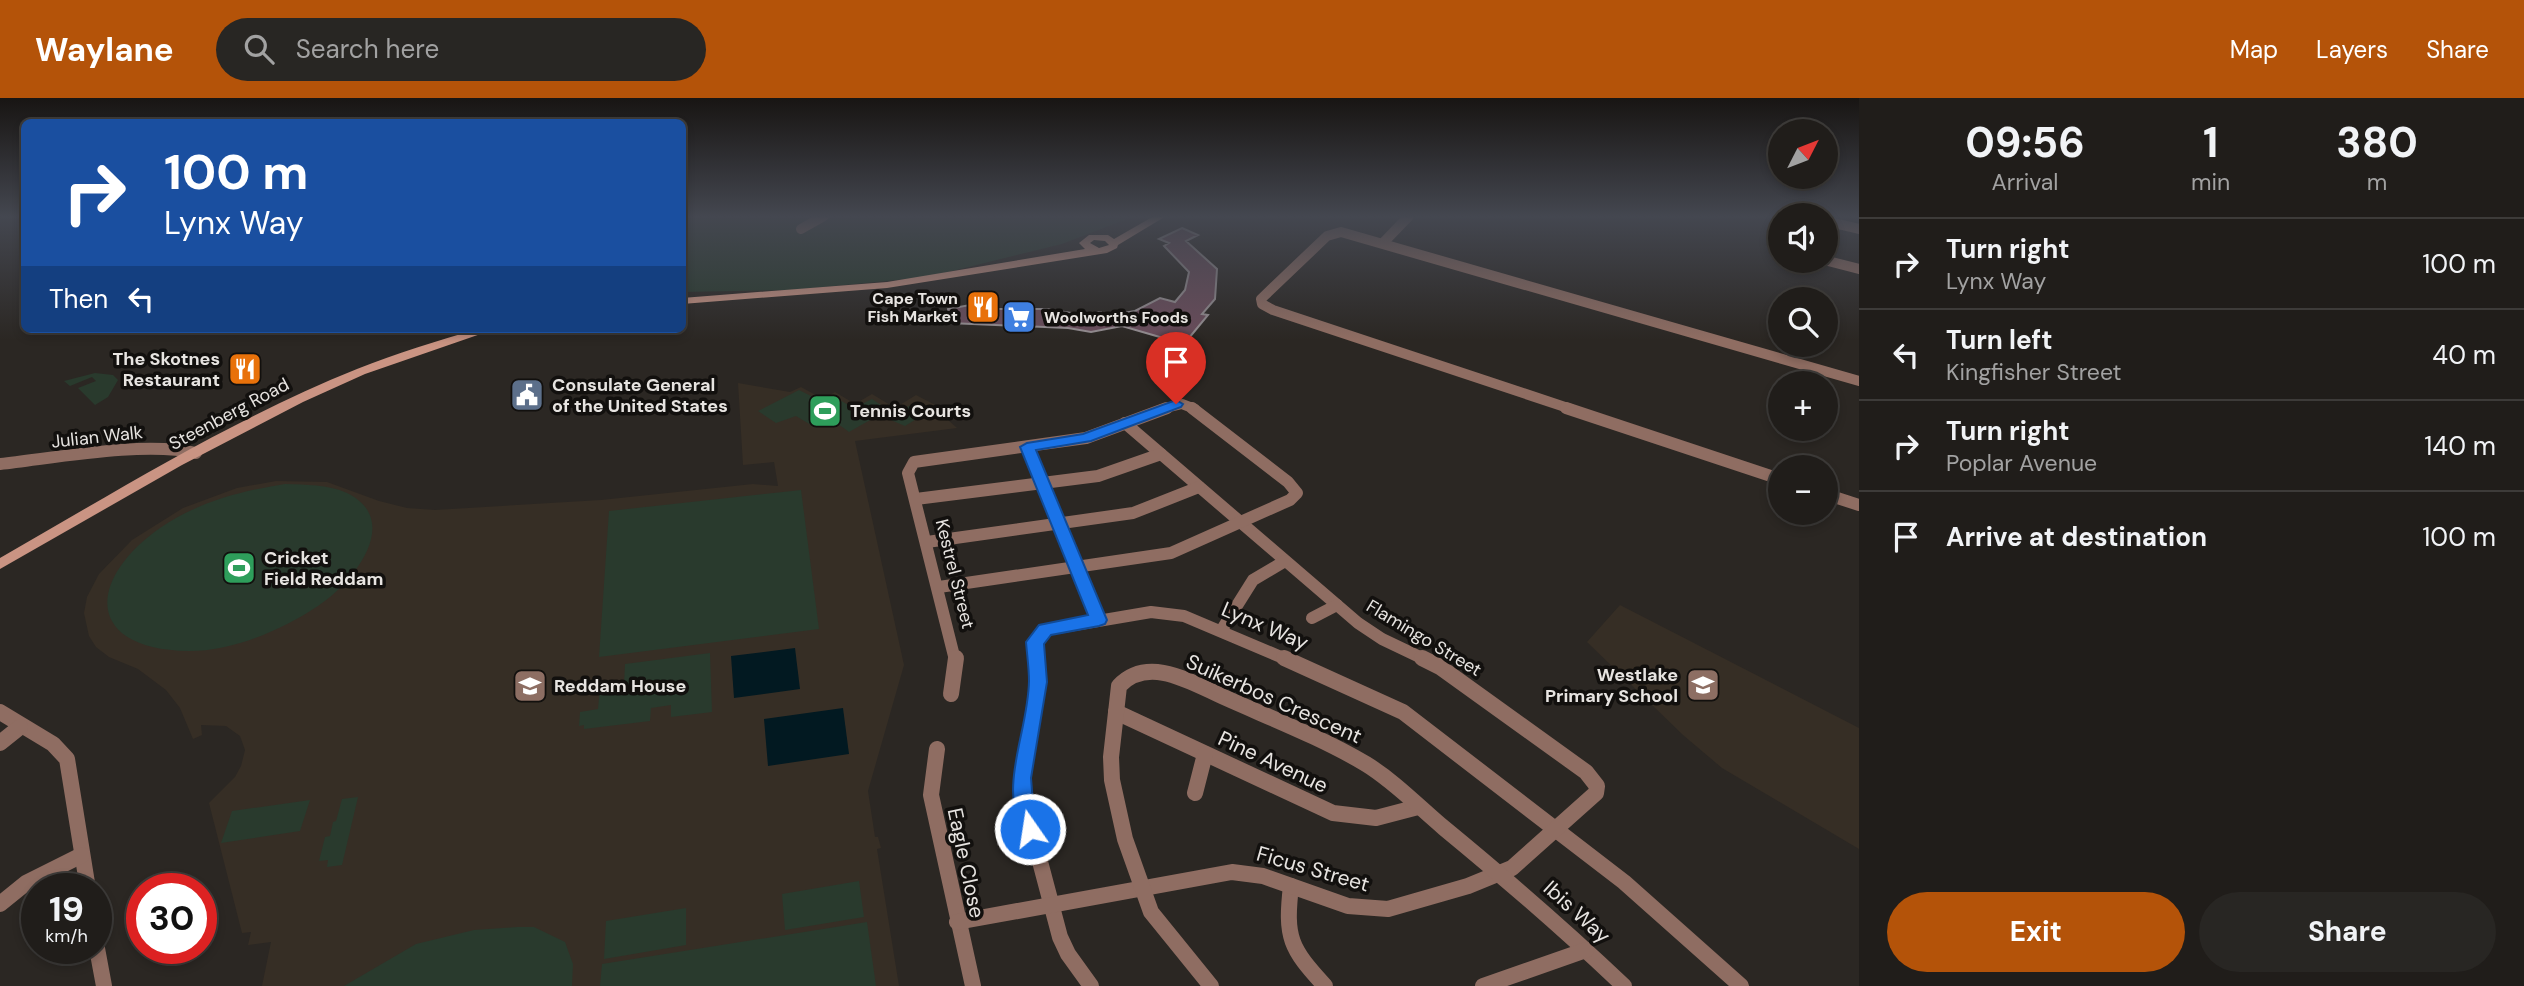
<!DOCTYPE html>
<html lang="en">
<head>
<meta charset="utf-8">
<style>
  :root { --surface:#201d1a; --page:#282623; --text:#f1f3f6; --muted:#a2a2a2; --line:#3d3b39; --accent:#b45309 }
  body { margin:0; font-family:"DM Sans",sans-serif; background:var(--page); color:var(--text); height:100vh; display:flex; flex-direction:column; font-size:26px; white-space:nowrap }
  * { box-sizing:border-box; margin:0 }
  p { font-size:23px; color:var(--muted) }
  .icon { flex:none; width:38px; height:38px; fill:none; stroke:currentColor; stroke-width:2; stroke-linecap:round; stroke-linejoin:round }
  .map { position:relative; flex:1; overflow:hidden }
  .details { display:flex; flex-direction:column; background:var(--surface); width:665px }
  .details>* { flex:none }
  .banner { position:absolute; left:21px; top:21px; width:665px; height:214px; border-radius:10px; box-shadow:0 4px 10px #0003,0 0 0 2px var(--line); background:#1a4fa0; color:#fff; overflow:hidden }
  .needle { width:46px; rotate:48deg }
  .tools { position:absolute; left:1768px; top:21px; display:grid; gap:14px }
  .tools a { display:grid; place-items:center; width:70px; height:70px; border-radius:50%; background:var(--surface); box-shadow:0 4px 10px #0003,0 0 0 2px var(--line); font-size:35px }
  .speed { position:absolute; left:21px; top:775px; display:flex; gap:14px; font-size:35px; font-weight:700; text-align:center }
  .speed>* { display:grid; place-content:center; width:91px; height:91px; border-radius:50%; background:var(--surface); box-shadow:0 4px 10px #0003,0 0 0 2px var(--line); line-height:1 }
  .speed small { font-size:18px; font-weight:400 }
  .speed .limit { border:10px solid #d22; background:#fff; color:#111 }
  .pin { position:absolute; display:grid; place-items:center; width:60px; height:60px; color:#fff; margin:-72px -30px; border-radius:50% 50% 50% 0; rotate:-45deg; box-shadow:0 0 7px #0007 }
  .pin .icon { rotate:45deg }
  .me { position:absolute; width:77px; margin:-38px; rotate:347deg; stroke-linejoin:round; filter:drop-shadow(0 0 5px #0008) }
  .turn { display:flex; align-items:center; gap:24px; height:147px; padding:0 28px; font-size:32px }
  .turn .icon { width:91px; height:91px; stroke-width:2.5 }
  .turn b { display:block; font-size:49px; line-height:60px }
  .then { display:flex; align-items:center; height:66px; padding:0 28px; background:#0003; gap:14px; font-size:26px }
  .eta { display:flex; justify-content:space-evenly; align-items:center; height:119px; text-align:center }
  .eta b { font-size:42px; font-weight:700; line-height:49px }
  .cta { display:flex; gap:14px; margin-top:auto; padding:14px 28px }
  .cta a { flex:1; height:80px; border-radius:42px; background:var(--accent); color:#fff; font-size:28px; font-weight:700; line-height:80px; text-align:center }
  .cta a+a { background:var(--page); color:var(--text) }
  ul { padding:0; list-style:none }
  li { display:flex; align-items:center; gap:21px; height:91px; padding:0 28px; border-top:2px solid var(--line) }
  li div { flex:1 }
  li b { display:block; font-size:26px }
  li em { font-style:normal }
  header { display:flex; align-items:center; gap:42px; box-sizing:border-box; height:98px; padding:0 35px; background:var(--accent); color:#fff }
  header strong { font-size:33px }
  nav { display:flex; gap:38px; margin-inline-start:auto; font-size:24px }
  .search { width:490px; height:63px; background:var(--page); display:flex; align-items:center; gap:18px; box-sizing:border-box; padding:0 24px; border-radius:38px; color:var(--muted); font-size:26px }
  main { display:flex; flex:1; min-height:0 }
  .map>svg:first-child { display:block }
  .built { fill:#362e25 }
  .green { fill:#293a2d }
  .water { fill:#021921 }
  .building { fill:#694c5a; stroke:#948d90; stroke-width:2 }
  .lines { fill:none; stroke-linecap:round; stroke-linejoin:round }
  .street-far2 { stroke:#8f6d62; stroke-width:10 }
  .street-far1 { stroke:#8f6d62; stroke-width:12 }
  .street { stroke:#8f6d62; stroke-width:16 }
  .secondary { fill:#ca9483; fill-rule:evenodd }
  .route { fill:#1a73e8; stroke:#114b97; stroke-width:2 }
  .labels { text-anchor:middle; stroke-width:7; stroke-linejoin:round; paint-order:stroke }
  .far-poi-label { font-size:16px; font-weight:bold; fill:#e7e4e1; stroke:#12100e; text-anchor:end }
  .poi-label { font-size:18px; font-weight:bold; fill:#e7e4e1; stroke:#12100e; text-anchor:start }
  .street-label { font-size:18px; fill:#e7e4e1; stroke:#12100e }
  .near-street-label { font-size:21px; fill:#e7e4e1; stroke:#12100e }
</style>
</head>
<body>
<header>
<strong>Waylane</strong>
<div class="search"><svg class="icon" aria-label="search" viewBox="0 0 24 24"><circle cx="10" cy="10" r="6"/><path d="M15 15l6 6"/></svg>Search here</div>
<nav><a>Map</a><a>Layers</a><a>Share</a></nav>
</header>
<main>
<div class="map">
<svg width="1859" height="888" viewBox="0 0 1859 888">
  <rect width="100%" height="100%" fill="#2b2723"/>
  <!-- built -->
  <g class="built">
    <path d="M 738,285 L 790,294 L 801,289 L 823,301 L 835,294 L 855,306 L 872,296 L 895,310 L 916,297 L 941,310 L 938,313 L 957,330 L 855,343 L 904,567 L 868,693 L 875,739 L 878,739 L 881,750 L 877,751 L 899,888 L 262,888 L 271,844 L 248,847 L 251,834 L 242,835 L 209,705 L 235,679 L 241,668 L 245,652 L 240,638 L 226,628 L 201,627 L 202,637 L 193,641 L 180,610 L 166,592 L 138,571 L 109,559 L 96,549 L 89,538 L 84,515 L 87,499 L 99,476 L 132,442 L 183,410 L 237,390 L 276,383 L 327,384 L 379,403 L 407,410 L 435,412 L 601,402 L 753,386 L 778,388 L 774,364 L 743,367 Z"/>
    <path d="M 1620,507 L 1859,630 L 1859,751 L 1722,670 L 1683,637 L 1587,544 Z"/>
  </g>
  <!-- green -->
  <g class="green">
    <path d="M 682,118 L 1135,118 L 1062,146 L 928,179 L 792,192 L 683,194 Z"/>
    <path d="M 95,275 L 113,277 L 118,282 L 108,299 L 95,307 L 78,290 L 96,283 L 92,279 L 70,288 L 64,283 Z"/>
    <path d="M 799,292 L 823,304 L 834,299 L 854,310 L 872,301 C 894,316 895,315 917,304 L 931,312 L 905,328 L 879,317 L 849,334 C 835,323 831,322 816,330 L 796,318 L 776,325 L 758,313 Z"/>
    <path d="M 285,386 C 306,387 327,386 347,395 C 404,423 352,486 318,508 C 282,532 233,553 189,553 C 85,552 86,482 160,430 C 198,404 241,393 285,386 Z"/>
    <path d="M 801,392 L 819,531 L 599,559 L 609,413 Z"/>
    <path d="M 710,555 L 712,614 L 671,619 L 671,607 L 651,610 L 650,623 L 584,631 L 584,627 L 579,628 L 580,614 L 598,611 L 600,590 L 624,587 L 625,566 Z"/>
    <path d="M 358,699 L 342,767 L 327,769 L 328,762 L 319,763 L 325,739 L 330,738 L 333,724 L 336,723 L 342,701 Z"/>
    <path d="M 310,702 L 300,733 L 221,745 L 232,713 Z"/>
    <path d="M 859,783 L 864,819 L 785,832 L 782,796 Z"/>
    <path d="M 686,810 L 686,847 L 604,861 L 606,823 Z"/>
    <path d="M 867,824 L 876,888 L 600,888 L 602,866 Z"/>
    <path d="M 517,829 L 534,829 L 565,844 L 573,866 L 572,888 L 344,888 L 416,846 L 474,832 Z"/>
  </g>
  <!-- water -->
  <g class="water">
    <path d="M 795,550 L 800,591 L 734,600 L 731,558 Z"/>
    <path d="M 843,610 L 849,656 L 768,668 L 764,621 Z"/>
  </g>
  <!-- building -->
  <path class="building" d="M 1182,130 L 1198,137 L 1186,143 L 1217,171 L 1215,201 L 1202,216 L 1208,217 L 1184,246 L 1122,228 L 1091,234 L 1068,230 L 950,225 L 948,211 L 986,204 L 992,211 L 1046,211 L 1084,217 L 1101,214 L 1106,218 L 1135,213 L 1160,200 L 1175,204 L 1185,192 L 1189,174 L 1164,148 L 1169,145 L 1159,141 Z"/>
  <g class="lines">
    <!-- street-far2 -->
    <g class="street-far2">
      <path d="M 1825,123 L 1859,131"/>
      <path d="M 801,131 L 824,118"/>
      <path d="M 1383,145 L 1409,118"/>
      <path d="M 1828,163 L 1859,171"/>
      <path d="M 1162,311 L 1182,306 L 1195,311"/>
      <path d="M 1571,311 L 1273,212 L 1262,206 L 1261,201 L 1327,138 L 1341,134 L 1859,283"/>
    </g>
    <!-- street-far1 -->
    <g class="street-far1">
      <path d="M 1566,310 L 1780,381"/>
      <path d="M 1125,325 L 1358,525 L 1382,541 L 1426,562"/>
      <path d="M 1027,349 L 1099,522"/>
      <path d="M 0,366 C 55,360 144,343 196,355"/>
      <path d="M 1825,396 L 1859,407"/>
      <path d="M 916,401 L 1098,378 L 1161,356"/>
      <path d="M 927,444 L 1133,415 L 1199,389"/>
      <path d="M 939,489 L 1171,455 L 1290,402 L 1297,395 L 1288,384 L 1192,310"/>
      <path d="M 1312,520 L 1337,507"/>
      <path d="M 1221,533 L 1253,482 L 1285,463"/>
      <path d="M 955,562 L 908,375 L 914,364 L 1086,340 L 1167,310"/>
      <path d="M 1036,562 L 1035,544 L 1045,532 L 1151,514 L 1184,518 L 1288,562"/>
    </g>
    <!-- street -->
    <g class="street">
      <path d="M 1036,560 L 1038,584 L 1021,692 L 1060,839 L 1068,856 L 1091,888"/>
      <path d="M 1284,560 L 1403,614 L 1624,784 L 1741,888"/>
      <path d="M 951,596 L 956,560"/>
      <path d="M 0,614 L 53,646 L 67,661 L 88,791"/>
      <path d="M 1116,614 L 1333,715 L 1376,720 L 1418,709"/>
      <path d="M 0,645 L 20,629"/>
      <path d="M 937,651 L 931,697 L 973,888"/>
      <path d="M 1195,695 L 1205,656"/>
      <path d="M 1291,788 C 1285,840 1290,850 1325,888"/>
      <path d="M 0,806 L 26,785 L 82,757"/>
      <path d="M 957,824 L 1232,774 L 1263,778 L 1348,808 L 1388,811 L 1468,788 L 1512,770 L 1596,695 L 1597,688 L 1586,674 L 1440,569 L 1422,560"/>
      <path d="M 96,845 L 104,888"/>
      <path d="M 1211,888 L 1151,814 L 1125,741 L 1112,682 L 1111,659 L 1119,588 C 1149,556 1194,586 1226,600 C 1273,621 1322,640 1366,666 C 1394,683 1419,709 1444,730 C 1506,781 1566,833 1624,888"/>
      <path d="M 1483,888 L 1586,852"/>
    </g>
    <!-- secondary -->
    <g class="secondary">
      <path d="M 1154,118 L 1166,118 L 1118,147 L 1117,150 L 1107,155 L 887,190 L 682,206 L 682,200 L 887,184 L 1085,151 L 1079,145 L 1089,137 L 1108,137 L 1114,141 ZM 1094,142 L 1105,143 L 1109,147 L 1099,150 L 1090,145 Z"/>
      <path d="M 478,231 L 495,231 L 365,276 L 303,304 L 182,367 L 0,471 L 0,460 C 117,393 232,321 357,271 C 397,255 437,243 478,231 Z"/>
    </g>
  </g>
  <!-- sky -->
  <linearGradient id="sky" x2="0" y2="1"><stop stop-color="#181513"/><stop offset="0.49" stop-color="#444750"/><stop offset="1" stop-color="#444750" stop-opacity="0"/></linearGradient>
  <rect width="1859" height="242" fill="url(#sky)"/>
  <!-- route -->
  <path class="route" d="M 1176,302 L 1183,306 L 1181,309 L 1091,343 L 1036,352 L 1107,522 L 1105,526 L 1099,528 L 1051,537 L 1044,546 L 1047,584 L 1031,680 L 1033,705 L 1040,731 L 1037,738 L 1030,740 L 1023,738 C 998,685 1028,636 1029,583 C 1029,570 1027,557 1026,544 L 1039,527 L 1088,517 L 1020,349 L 1027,345 L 1083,336 Z"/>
  <!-- icons -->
  <defs>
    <symbol id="restaurant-square" viewBox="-11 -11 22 22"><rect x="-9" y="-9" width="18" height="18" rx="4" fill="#e8710a" stroke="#12100e"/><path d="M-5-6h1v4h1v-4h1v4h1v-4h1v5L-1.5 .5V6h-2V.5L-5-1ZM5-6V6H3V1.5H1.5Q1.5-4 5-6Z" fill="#fff"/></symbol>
    <symbol id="supermarket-square" viewBox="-11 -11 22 22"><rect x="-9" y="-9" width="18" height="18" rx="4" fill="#3f7fe0" stroke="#12100e"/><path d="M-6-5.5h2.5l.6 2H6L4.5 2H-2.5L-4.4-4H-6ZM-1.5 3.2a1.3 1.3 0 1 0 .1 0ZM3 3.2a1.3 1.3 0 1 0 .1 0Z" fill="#fff"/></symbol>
    <symbol id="civic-square" viewBox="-11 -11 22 22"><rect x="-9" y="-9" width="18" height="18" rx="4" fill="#5c6f8a" stroke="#12100e"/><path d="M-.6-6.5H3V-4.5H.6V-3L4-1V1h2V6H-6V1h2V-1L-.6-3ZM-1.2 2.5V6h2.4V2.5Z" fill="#fff"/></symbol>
    <symbol id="stadium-square" viewBox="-11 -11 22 22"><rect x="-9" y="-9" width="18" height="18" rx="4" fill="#2e9e5b" stroke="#12100e"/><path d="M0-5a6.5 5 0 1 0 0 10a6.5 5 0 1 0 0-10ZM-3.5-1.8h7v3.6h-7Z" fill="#fff"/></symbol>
    <symbol id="school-square" viewBox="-11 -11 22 22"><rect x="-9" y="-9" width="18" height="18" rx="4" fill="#8d6e63" stroke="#12100e"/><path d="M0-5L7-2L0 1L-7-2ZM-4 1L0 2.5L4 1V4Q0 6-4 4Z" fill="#fff"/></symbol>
  </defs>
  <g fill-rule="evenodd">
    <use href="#restaurant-square" x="964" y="190" width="38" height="38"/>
    <use href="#supermarket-square" x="1000" y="200" width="38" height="38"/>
    <use href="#restaurant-square" x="226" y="252" width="38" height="38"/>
    <use href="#civic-square" x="508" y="278" width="38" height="38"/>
    <use href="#stadium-square" x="806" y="294" width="38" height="38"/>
    <use href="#stadium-square" x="220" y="451" width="38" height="38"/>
    <use href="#school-square" x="1684" y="568" width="38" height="38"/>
    <use href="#school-square" x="511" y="569" width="38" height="38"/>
  </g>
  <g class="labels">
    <!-- far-poi labels -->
    <g class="far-poi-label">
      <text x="958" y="206">Cape Town<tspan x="958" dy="18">Fish Market</tspan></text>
      <text x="1044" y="225" text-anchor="start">Woolworths Foods</text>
    </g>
    <!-- poi labels -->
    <g class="poi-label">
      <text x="220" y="267" text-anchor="end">The Skotnes<tspan x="220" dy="21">Restaurant</tspan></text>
      <text x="552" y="293">Consulate General<tspan x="552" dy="21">of the United States</tspan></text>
      <text x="850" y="319">Tennis Courts</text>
      <text x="264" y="466">Cricket<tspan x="264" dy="21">Field Reddam</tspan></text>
      <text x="1678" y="583" text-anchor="end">Westlake<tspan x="1678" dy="21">Primary School</tspan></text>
      <text x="554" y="594">Reddam House</text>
    </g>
    <!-- street labels -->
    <g class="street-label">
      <text transform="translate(229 316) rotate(-28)" y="6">Steenberg Road</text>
      <text transform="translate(97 339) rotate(-6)" y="6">Julian Walk</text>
      <text transform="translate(955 476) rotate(76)" y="6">Kestrel Street</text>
      <text transform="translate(1424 540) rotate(31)" y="6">Flamingo Street</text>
    </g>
    <!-- near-street labels -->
    <g class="near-street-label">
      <text transform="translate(1265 528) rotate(23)" y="7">Lynx Way</text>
      <text transform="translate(1274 601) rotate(24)" y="7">Suikerbos Crescent</text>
      <text transform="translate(1273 664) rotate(25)" y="7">Pine Avenue</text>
      <text transform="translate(966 765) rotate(78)" y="7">Eagle Close</text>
      <text transform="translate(1313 771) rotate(16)" y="7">Ficus Street</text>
      <text transform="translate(1577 814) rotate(42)" y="7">Ibis Way</text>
    </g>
  </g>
</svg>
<div class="tools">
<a><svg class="needle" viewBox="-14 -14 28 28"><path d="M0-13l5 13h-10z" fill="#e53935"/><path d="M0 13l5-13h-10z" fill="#a2a2a2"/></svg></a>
<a><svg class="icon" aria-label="sound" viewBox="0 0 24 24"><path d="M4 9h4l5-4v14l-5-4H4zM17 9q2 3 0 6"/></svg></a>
<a><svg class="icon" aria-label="search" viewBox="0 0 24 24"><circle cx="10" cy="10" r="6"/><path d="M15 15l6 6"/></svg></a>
<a>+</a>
<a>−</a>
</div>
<div class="speed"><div>19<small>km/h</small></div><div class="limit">30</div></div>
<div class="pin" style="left:1176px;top:306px;background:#d93025"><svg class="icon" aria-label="arrive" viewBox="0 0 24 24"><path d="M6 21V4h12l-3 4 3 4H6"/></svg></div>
<svg class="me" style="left:1030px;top:731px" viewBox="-20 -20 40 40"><circle r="17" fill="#1a73e8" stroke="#fff" stroke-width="3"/><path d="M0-11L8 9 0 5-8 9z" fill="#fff"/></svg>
<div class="banner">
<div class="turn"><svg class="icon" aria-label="right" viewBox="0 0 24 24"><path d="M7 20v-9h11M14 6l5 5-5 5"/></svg><div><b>100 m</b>Lynx Way</div></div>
<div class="then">Then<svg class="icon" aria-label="left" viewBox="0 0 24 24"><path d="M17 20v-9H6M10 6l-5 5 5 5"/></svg></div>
</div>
</div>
<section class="details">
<div class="eta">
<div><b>09:56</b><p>Arrival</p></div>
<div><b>1</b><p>min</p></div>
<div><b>380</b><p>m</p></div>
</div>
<ul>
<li><svg class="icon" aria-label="right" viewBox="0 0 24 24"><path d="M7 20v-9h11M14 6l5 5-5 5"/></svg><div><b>Turn right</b><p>Lynx Way</p></div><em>100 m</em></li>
<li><svg class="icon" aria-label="left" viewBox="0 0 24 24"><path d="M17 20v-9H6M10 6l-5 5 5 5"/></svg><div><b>Turn left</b><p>Kingfisher Street</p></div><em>40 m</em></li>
<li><svg class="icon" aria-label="right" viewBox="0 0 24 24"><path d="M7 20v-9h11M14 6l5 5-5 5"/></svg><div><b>Turn right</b><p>Poplar Avenue</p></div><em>140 m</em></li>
<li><svg class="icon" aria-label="arrive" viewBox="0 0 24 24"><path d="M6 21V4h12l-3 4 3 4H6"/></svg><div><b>Arrive at destination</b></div><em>100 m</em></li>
</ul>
<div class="cta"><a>Exit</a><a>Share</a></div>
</section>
</main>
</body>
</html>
